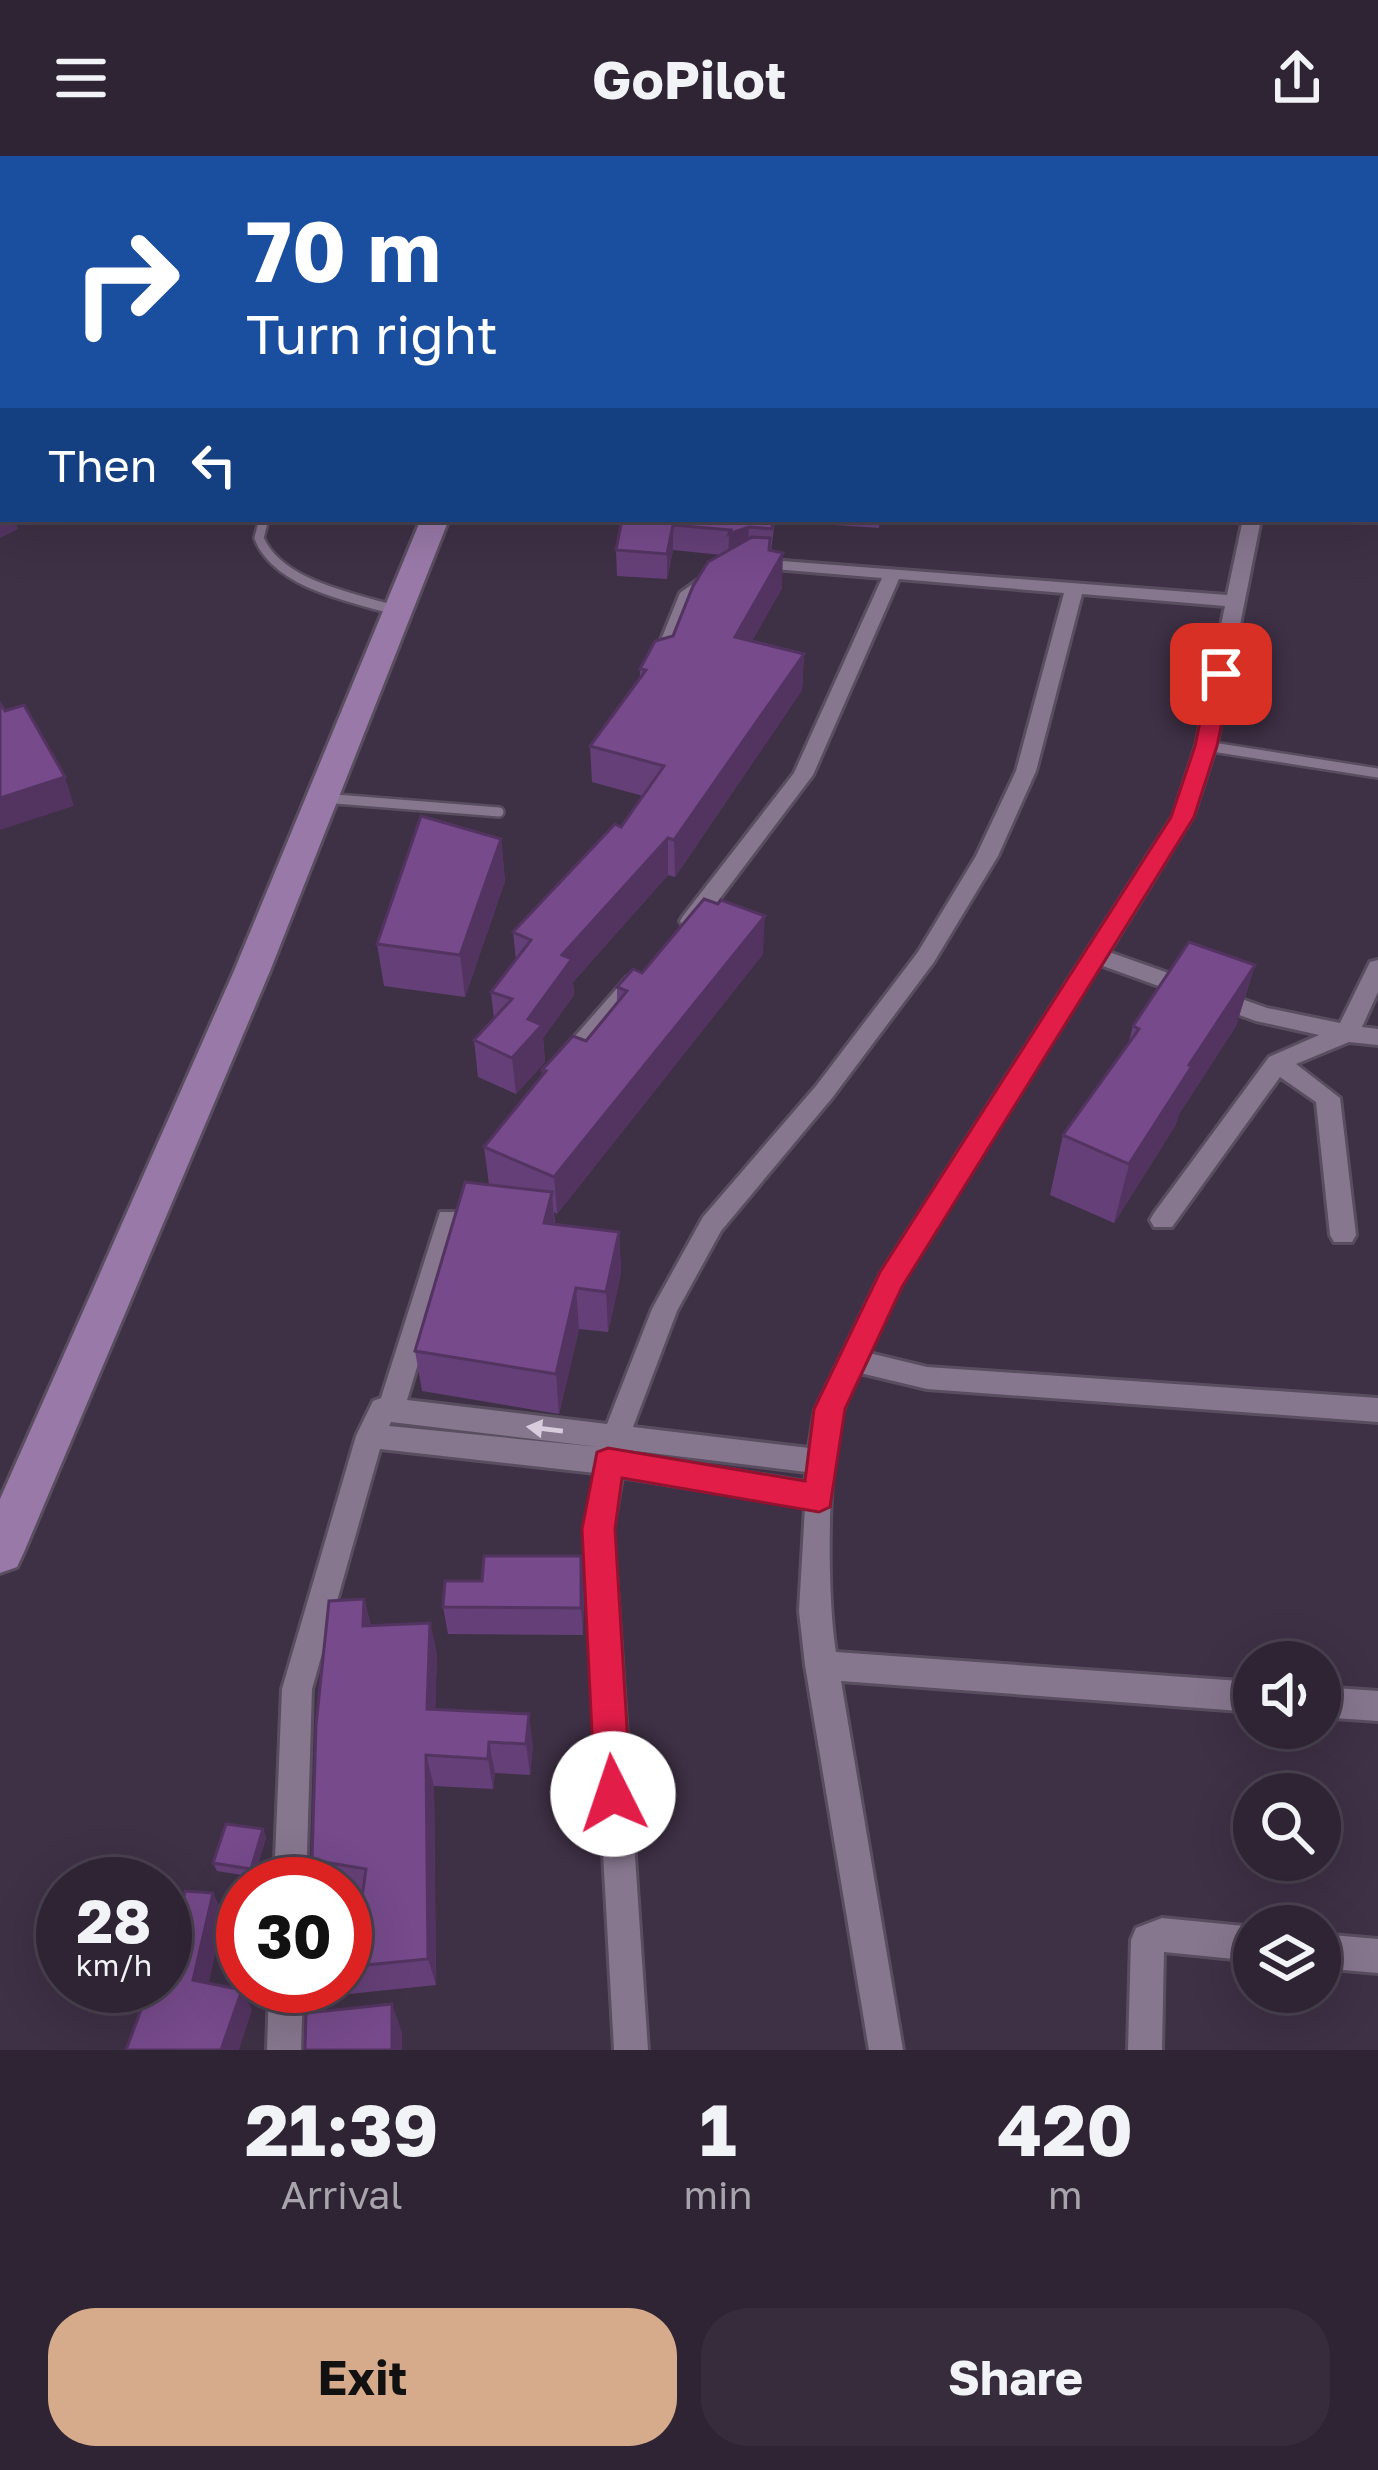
<!DOCTYPE html>
<html lang="en">
<head>
<meta charset="utf-8">
<style>
  :root { --surface:#2e2434; --page:#362c3c; --text:#f1f3f6; --muted:#a7a4ac; --line:#49414f; --accent:#d6ab8b }
  body { margin:0; font-family:"Golos Text",sans-serif; background:var(--page); color:var(--text); height:100vh; display:flex; flex-direction:column; font-size:45px; white-space:nowrap }
  * { box-sizing:border-box; margin:0 }
  p { font-size:39px; color:var(--muted) }
  .icon { flex:none; width:66px; height:66px; fill:none; stroke:currentColor; stroke-width:2; stroke-linecap:round; stroke-linejoin:round }
  .map { position:relative; height:1894px; overflow:hidden }
  .drawer { display:flex; flex-direction:column; background:var(--surface); flex:1 }
  .drawer>* { flex:none }
  .guide { position:absolute; left:0px; top:0px; width:1380px; height:366px; box-shadow:0 12px 48px #0002,0 0 0 3px var(--line); background:#1a4fa0; color:#fff; overflow:hidden }
  .fabs { position:absolute; left:1233px; top:1485px; display:grid; gap:24px }
  .fabs a { display:grid; place-items:center; width:108px; height:108px; border-radius:50%; background:var(--surface); box-shadow:0 12px 48px #0002,0 0 0 3px var(--line); font-size:60px }
  .speed { position:absolute; left:36px; top:1701px; display:flex; gap:24px; font-size:60px; font-weight:700; text-align:center }
  .speed>* { display:grid; place-content:center; width:156px; height:156px; border-radius:50%; background:var(--surface); box-shadow:0 12px 48px #0002,0 0 0 3px var(--line); line-height:1 }
  .speed small { font-size:30px; font-weight:400 }
  .speed .limit { border:18px solid #d22; background:#fff; color:#111 }
  .pin { position:absolute; display:grid; place-items:center; width:102px; height:102px; color:#fff; margin:-51px; border-radius:24px; box-shadow:0 6px 18px #0006 }
  .me { position:absolute; width:132px; margin:-66px; rotate:356deg; stroke-linejoin:round; filter:drop-shadow(0 0 9px #0008) }
  .turn { display:flex; align-items:center; gap:42px; height:252px; padding:0 48px; font-size:54px }
  .turn .icon { width:156px; height:156px; stroke-width:2.5 }
  .turn b { display:block; font-size:84px; line-height:102px }
  .then { display:flex; align-items:center; height:114px; padding:0 48px; background:#0003; gap:24px; font-size:45px }
  .eta { display:flex; justify-content:space-evenly; align-items:center; height:204px; text-align:center }
  .eta b { font-size:72px; font-weight:700; line-height:84px }
  .cta { display:flex; gap:24px; margin-top:auto; padding:24px 48px }
  .cta a { flex:1; height:138px; border-radius:48px; background:var(--accent); color:#111; font-size:48px; font-weight:700; line-height:138px; text-align:center }
  .cta a+a { background:var(--page); color:var(--text) }
  header { display:flex; justify-content:space-between; align-items:center; height:156px; padding:0 48px; background:var(--surface); font-size:54px; font-weight:700 }
  .map>svg:first-child { display:block }
  .lines { fill:none; stroke-linecap:round; stroke-linejoin:round }
  .service-casing { stroke:#594d60; stroke-width:14 }
  .minor-casing { stroke:#594d60; stroke-width:6 }
  .tertiary-casing { stroke:#594d60; stroke-width:6 }
  .secondary-casing { stroke:#594d60; stroke-width:6 }
  .primary-casing { stroke:#594d60; stroke-width:6 }
  .service { stroke:#86768e; stroke-width:9 }
  .minor { fill:#86768e; fill-rule:evenodd }
  .tertiary { fill:#86768e; fill-rule:evenodd }
  .secondary { fill:#86768e; fill-rule:evenodd }
  .primary { fill:#9979a8; fill-rule:evenodd }
  .wall { fill:#654078 }
  .shaded-wall { fill:#533461 }
  .building { fill:#764a8b; stroke:#533461; stroke-width:3 }
  .oneway { fill:#d6ccdc }
  .route { fill:#e11d48; stroke:#92132f; stroke-width:3 }
</style>
</head>
<body>
<header><svg class="icon" aria-label="menu" viewBox="0 0 24 24"><path d="M4 6h16M4 12h16M4 18h16"/></svg>GoPilot<svg class="icon" aria-label="share" viewBox="0 0 24 24"><path d="M12 15V3M7 8l5-5 5 5M5 13v7h14v-7"/></svg></header>
<div class="map">
<svg width="1378" height="1894" viewBox="0 0 1378 1894">
  <rect width="100%" height="100%" fill="#3e3045"/>
  <g class="lines">
    <defs>
      <g id="service">
        <path d="M 264,363 L 259,382 C 278,429 354,442 398,455"/>
        <path d="M 1206,590 L 1378,617"/>
        <path d="M 323,642 L 499,656"/>
      </g>
      <g id="minor">
        <rect x="1137" y="0" width="14" height="3"/>
        <path d="M 1243,363 L 1261,363 L 1216,590 L 1193,660 L 1109,796 L 1267,852 L 1340,867 L 1370,806 L 1378,804 L 1378,836 L 1362,871 L 1378,873 L 1378,889 L 1349,886 L 1296,908 L 1340,942 L 1356,1079 L 1352,1086 L 1334,1086 L 1330,1079 L 1316,946 L 1280,921 L 1172,1071 L 1154,1071 L 1150,1064 L 1154,1057 L 1269,901 L 1319,879 L 1256,865 L 1100,809 L 901,1129 L 869,1197 L 927,1211 L 1378,1242 L 1378,1266 L 927,1233 L 860,1217 C 855,1228 848,1240 844,1252 C 826,1303 827,1441 836,1496 L 1254,1526 L 1254,1556 L 841,1525 L 903,1894 L 869,1894 L 805,1509 L 799,1455 L 805,1351 L 622,1321 L 613,1373 L 648,1894 L 614,1894 L 585,1373 L 595,1317 L 380,1293 L 312,1533 L 306,1728 L 274,1728 L 282,1533 L 356,1280 L 373,1245 L 381,1242 L 440,1056 L 458,1056 L 462,1063 L 407,1244 L 607,1268 L 652,1153 L 703,1061 L 816,930 L 918,796 L 976,700 L 1016,615 L 1064,437 L 899,423 L 813,619 L 699,770 L 683,770 L 680,765 L 683,760 L 794,617 L 882,422 L 750,411 L 741,406 L 744,402 L 1227,439 ZM 1082,438 L 1225,450 L 1196,590 L 1173,660 L 881,1117 L 815,1254 L 809,1292 L 633,1271 L 677,1155 L 721,1075 L 832,942 L 934,806 L 998,700 L 1036,615 ZM 391,1266 L 599,1291 L 389,1270 ZM 627,1294 L 806,1316 L 806,1326 L 626,1297 Z"/>
        <path d="M 717,410 L 726,415 L 697,440 L 670,511 L 660,517 L 653,515 L 650,511 L 680,437 Z"/>
        <path d="M 635,819 L 646,827 L 643,833 L 571,915 L 555,915 L 551,909 L 555,903 L 627,821 Z"/>
        <path d="M 1320,1531 L 1378,1535 L 1378,1565 L 1320,1561 Z"/>
        <path d="M 1162,1762 L 1254,1771 L 1254,1805 L 1164,1796 L 1162,1894 L 1128,1894 L 1131,1784 L 1136,1772 Z"/>
        <path d="M 1320,1778 L 1378,1783 L 1378,1817 L 1320,1812 Z"/>
        <path d="M 269,1830 L 303,1830 L 301,1894 L 267,1894 Z"/>
      </g>
      <g id="tertiary">
        <path d="M 3,240 L 3,254 L 0,255 L 0,241 Z"/>
        <path d="M 3,265 L 3,278 L 0,279 L 0,266 Z"/>
      </g>
      <g id="secondary">
        <path d="M 560,0 L 587,0 L 589,3 L 562,3 Z"/>
        <path d="M 620,0 L 648,0 L 650,3 L 622,3 Z"/>
        <rect x="1377" y="181" width="1" height="12"/>
        <rect x="1377" y="208" width="1" height="14"/>
      </g>
      <g id="primary">
        <path d="M 363,0 L 385,0 L 362,3 Z"/>
        <path d="M 549,0 L 571,0 L 548,3 Z"/>
        <path d="M 812,0 L 838,0 L 840,3 L 814,3 Z"/>
        <path d="M 421,363 L 449,363 L 270,815 L 24,1396 L 17,1411 L 0,1417 L 0,1343 L 234,815 Z"/>
      </g>
    </defs>
    <!-- service casing -->
    <use href="#service" class="service-casing"/>
    <!-- minor casing -->
    <use href="#minor" class="minor-casing"/>
    <!-- tertiary casing -->
    <use href="#tertiary" class="tertiary-casing"/>
    <!-- secondary casing -->
    <use href="#secondary" class="secondary-casing"/>
    <!-- primary casing -->
    <use href="#primary" class="primary-casing"/>
    <!-- service -->
    <use href="#service" class="service"/>
    <!-- minor -->
    <use href="#minor" class="minor"/>
    <!-- tertiary -->
    <use href="#tertiary" class="tertiary"/>
    <!-- secondary -->
    <use href="#secondary" class="secondary"/>
    <!-- primary -->
    <use href="#primary" class="primary"/>
  </g>
  <!-- wall -->
  <g class="wall">
    <path d="M 3,277 L 3,333 L 0,332 L 0,280 Z"/>
    <path d="M 622,363 L 880,363 L 879,372 L 775,365 L 771,395 L 782,432 L 752,485 L 804,498 L 802,534 L 675,721 L 668,719 L 573,826 L 574,839 L 543,882 L 545,906 L 516,938 L 478,921 L 474,884 L 494,863 L 491,836 L 516,804 L 513,776 L 621,671 L 643,640 L 592,626 L 590,590 L 640,522 L 640,513 L 673,480 L 721,399 L 673,394 L 667,423 L 617,420 L 616,394 Z"/>
    <path d="M 501,683 L 505,725 L 465,841 L 384,830 L 377,788 Z"/>
    <path d="M 763,798 L 557,1058 L 554,1056 L 555,1068 L 619,1076 L 621,1117 L 608,1176 L 579,1173 L 559,1258 L 422,1235 L 415,1195 L 492,1029 L 489,1028 L 484,991 L 543,919 L 542,914 L 586,885 L 617,847 L 617,831 L 642,817 Z"/>
    <path d="M 1255,809 L 1236,870 L 1179,958 L 1175,970 L 1114,1067 L 1050,1039 L 1063,979 L 1128,889 L 1133,870 Z"/>
    <path d="M 581,1400 L 584,1428 L 583,1479 L 448,1478 L 443,1451 L 482,1425 Z"/>
    <path d="M 364,1443 L 371,1470 L 430,1467 L 437,1499 L 435,1554 L 533,1590 L 530,1619 L 495,1617 L 493,1633 L 434,1630 L 436,1829 L 320,1841 L 315,1830 L 345,1830 L 345,1741 L 362,1742 L 362,1739 L 345,1736 L 345,1728 L 321,1728 L 312,1704 Z"/>
    <path d="M 263,1673 L 266,1682 L 254,1721 L 217,1715 L 213,1707 Z"/>
  </g>
  <!-- shaded-wall -->
  <g class="shaded-wall">
    <path d="M 0,0 L 20,0 L 18,3 L 3,3 L 3,19 L 0,23 Z"/>
    <path d="M 3,357 L 3,363 L 15,363 L 18,373 L 0,382 L 0,358 Z"/>
    <path d="M 673,369 L 673,394 L 667,423 L 667,398 Z"/>
    <path d="M 749,371 L 748,397 L 728,403 L 729,378 Z"/>
    <path d="M 783,397 L 782,432 L 734,517 L 735,481 Z"/>
    <path d="M 804,498 L 802,534 L 675,721 L 674,684 Z"/>
    <path d="M 65,621 L 74,650 L 0,674 L 0,642 Z"/>
    <path d="M 668,682 L 668,719 L 573,826 L 574,839 L 543,882 L 545,906 L 516,938 L 512,902 L 528,863 L 562,799 Z"/>
    <path d="M 501,683 L 505,725 L 465,841 L 460,799 Z"/>
    <path d="M 765,760 L 763,798 L 557,1058 L 554,1021 Z"/>
    <path d="M 1255,809 L 1236,870 L 1179,958 L 1175,970 L 1114,1067 L 1129,1008 L 1189,909 Z"/>
    <path d="M 552,1036 L 555,1077 L 544,1067 Z"/>
    <path d="M 619,1076 L 621,1117 L 608,1176 L 606,1136 Z"/>
    <path d="M 576,1132 L 579,1173 L 559,1258 L 556,1218 Z"/>
    <path d="M 581,1400 L 584,1428 L 583,1479 L 581,1452 Z"/>
    <path d="M 364,1443 L 373,1477 L 363,1470 Z"/>
    <path d="M 430,1467 L 437,1499 L 434,1585 L 427,1553 Z"/>
    <path d="M 529,1558 L 533,1590 L 530,1619 L 526,1588 Z"/>
    <path d="M 489,1586 L 495,1617 L 493,1633 L 488,1603 Z"/>
    <path d="M 426,1599 L 434,1630 L 436,1829 L 428,1803 Z"/>
    <path d="M 263,1673 L 266,1682 L 254,1721 L 251,1713 Z"/>
    <path d="M 213,1737 L 224,1759 L 205,1844 L 193,1824 Z"/>
    <path d="M 242,1834 L 252,1854 L 239,1894 L 221,1894 Z"/>
    <path d="M 392,1848 L 402,1876 L 402,1894 L 392,1894 Z"/>
  </g>
  <!-- building -->
  <g class="building">
    <path d="M 220,0 L 287,0 L 286,3 L 218,3 Z"/>
    <path d="M 3,277 L 3,306 L 0,306 L 0,280 Z"/>
    <path d="M 622,363 L 773,363 L 772,373 L 749,371 L 729,378 L 731,374 L 673,369 L 667,398 L 616,394 Z"/>
    <path d="M 752,381 L 770,382 L 769,394 L 783,397 L 735,481 L 804,498 L 674,684 L 668,682 L 562,799 L 572,803 L 528,863 L 542,869 L 512,902 L 474,884 L 512,843 L 491,836 L 531,784 L 513,776 L 615,668 L 621,671 L 664,610 L 590,590 L 646,514 L 640,513 L 655,485 L 673,480 L 693,430 L 708,406 Z"/>
    <path d="M 0,547 L 5,555 L 24,549 L 65,621 L 0,642 Z"/>
    <path d="M 421,660 L 501,683 L 460,799 L 377,788 Z"/>
    <path d="M 704,743 L 718,748 L 721,744 L 765,760 L 554,1021 L 484,991 L 546,915 L 542,914 L 573,880 L 586,885 L 627,835 L 617,831 L 633,813 L 642,817 Z"/>
    <path d="M 1189,786 L 1255,809 L 1189,909 L 1192,910 L 1129,1008 L 1063,979 L 1139,873 L 1133,870 Z"/>
    <path d="M 465,1026 L 552,1036 L 544,1067 L 619,1076 L 606,1136 L 576,1132 L 556,1218 L 415,1195 Z"/>
    <path d="M 484,1400 L 581,1400 L 581,1452 L 443,1451 L 445,1425 L 482,1425 Z"/>
    <path d="M 364,1443 L 363,1470 L 430,1467 L 427,1553 L 529,1558 L 526,1588 L 489,1586 L 488,1603 L 426,1599 L 428,1803 L 345,1811 L 345,1741 L 362,1742 L 366,1713 L 312,1704 L 316,1569 L 329,1445 Z"/>
    <path d="M 226,1668 L 263,1673 L 251,1713 L 213,1707 Z"/>
    <path d="M 185,1735 L 213,1737 L 193,1824 L 242,1834 L 221,1894 L 126,1894 L 150,1830 L 165,1830 L 165,1812 Z"/>
    <path d="M 392,1848 L 392,1894 L 305,1894 L 306,1857 Z"/>
  </g>
  <!-- one-way arrows -->
  <defs><path id="oneway-solid" d="M-6-.8H1V-3.2L6.5 0L1 3.2V.8H-6Z" transform="scale(3)"/></defs>
  <use class="oneway" href="#oneway-solid" transform="translate(545 1273) rotate(-173)"/>
  <!-- route -->
  <path class="route" d="M 1221,511 L 1232,518 L 1217,590 L 1194,661 L 902,1131 L 845,1253 L 830,1351 L 819,1356 L 622,1322 L 615,1373 L 631,1638 L 626,1651 L 613,1656 L 600,1651 L 595,1638 L 582,1373 L 597,1296 L 608,1292 L 805,1325 L 814,1253 L 880,1116 L 1171,661 L 1195,590 L 1210,518 Z"/>
</svg>
<div class="fabs">
<a><svg class="icon" aria-label="sound" viewBox="0 0 24 24"><path d="M4 9h4l5-4v14l-5-4H4zM17 9q2 3 0 6"/></svg></a>
<a><svg class="icon" aria-label="search" viewBox="0 0 24 24"><circle cx="10" cy="10" r="6"/><path d="M15 15l6 6"/></svg></a>
<a><svg class="icon" aria-label="layers" viewBox="0 0 24 24"><path d="M12 4l9 5-9 5-9-5zM3 14l9 5 9-5"/></svg></a>
</div>
<div class="speed"><div>28<small>km/h</small></div><div class="limit">30</div></div>
<div class="pin" style="left:1221px;top:518px;background:#d93025"><svg class="icon" aria-label="arrive" viewBox="0 0 24 24"><path d="M6 21V4h12l-3 4 3 4H6"/></svg></div>
<svg class="me" style="left:613px;top:1638px" viewBox="-20 -20 40 40"><circle r="19" fill="#fff"/><path d="M0-13L10 11 0 6-10 11z" fill="#e11d48"/></svg>
<div class="guide">
<div class="turn"><svg class="icon" aria-label="right" viewBox="0 0 24 24"><path d="M7 20v-9h11M14 6l5 5-5 5"/></svg><div><b>70 m</b>Turn right</div></div>
<div class="then">Then<svg class="icon" aria-label="left" viewBox="0 0 24 24"><path d="M17 20v-9H6M10 6l-5 5 5 5"/></svg></div>
</div>
</div>
<section class="drawer">
<div class="eta">
<div><b>21:39</b><p>Arrival</p></div>
<div><b>1</b><p>min</p></div>
<div><b>420</b><p>m</p></div>
</div>
<div class="cta"><a>Exit</a><a>Share</a></div>
</section>
</body>
</html>
